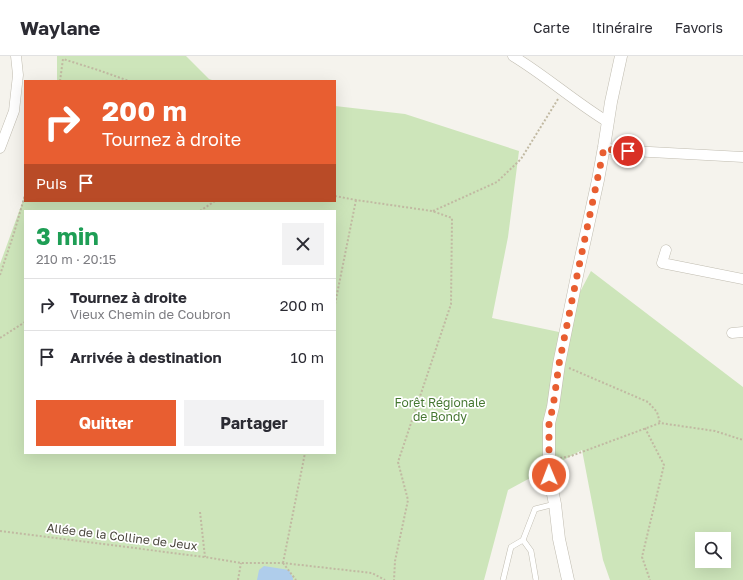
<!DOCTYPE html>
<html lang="fr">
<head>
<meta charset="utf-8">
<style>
  :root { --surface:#fff; --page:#f2f2f3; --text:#2b2b33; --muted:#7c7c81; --line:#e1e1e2; --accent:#e85e31 }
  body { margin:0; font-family:"Golos Text",sans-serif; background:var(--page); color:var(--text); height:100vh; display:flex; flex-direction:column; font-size:15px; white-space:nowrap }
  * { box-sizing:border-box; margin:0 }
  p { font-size:13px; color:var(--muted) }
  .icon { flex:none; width:22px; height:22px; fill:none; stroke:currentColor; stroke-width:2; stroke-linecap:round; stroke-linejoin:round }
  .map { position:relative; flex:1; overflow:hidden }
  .sheet { position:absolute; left:24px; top:154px; width:312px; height:244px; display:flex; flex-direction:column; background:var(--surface); border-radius:0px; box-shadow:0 4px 16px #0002 }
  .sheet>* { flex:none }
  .banner { position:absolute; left:24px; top:24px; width:312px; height:122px; border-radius:0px; box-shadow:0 4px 16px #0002; background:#e85e31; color:#fff; overflow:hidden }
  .controls { position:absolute; left:695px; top:476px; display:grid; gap:8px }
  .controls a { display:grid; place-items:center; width:36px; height:36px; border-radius:0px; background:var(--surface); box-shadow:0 4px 16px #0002; font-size:20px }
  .pin { position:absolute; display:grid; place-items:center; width:34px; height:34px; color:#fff; margin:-17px; border:2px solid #fff; border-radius:50%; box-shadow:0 1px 4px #0007 }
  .me { position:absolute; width:44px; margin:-22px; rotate:359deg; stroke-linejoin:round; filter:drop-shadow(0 0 3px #0008) }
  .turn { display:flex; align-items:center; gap:14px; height:84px; padding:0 12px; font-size:18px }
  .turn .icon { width:52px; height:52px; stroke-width:2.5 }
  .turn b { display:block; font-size:28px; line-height:34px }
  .then { display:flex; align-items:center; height:38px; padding:0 12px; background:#0003; gap:8px; font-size:15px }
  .round { display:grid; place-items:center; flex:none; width:42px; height:42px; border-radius:0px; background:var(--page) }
  .summary { display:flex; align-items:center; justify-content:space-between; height:68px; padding:0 12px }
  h1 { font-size:24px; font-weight:700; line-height:30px; color:#1e9e55 }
  .primary-button { display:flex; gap:8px; margin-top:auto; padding:8px 12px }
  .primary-button a { flex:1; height:46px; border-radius:0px; background:var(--accent); color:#fff; font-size:16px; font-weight:700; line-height:46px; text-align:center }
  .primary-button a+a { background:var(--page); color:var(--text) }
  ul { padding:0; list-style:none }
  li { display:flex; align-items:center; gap:12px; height:52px; padding:0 12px; border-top:1px solid var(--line) }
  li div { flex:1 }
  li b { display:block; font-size:15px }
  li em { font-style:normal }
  header { display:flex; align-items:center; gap:24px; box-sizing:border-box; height:56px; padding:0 20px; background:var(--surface); border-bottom:1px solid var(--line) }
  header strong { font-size:19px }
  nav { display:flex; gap:22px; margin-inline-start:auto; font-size:14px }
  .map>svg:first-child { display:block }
  .green { fill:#cde5ba; fill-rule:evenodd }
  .water { fill:#afcdeb }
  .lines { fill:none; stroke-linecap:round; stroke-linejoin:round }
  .service-casing { stroke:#c0bcb0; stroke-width:6 }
  .minor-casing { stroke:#c0bcb0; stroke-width:11 }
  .tertiary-casing { stroke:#c0bcb0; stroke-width:13 }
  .path { stroke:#c1b9a2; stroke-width:2; stroke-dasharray:2 2; stroke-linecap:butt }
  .service { stroke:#fff; stroke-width:5 }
  .minor { stroke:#fff; stroke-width:10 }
  .tertiary { stroke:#fff; stroke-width:12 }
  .route { stroke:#e85e31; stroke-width:7; stroke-dasharray:0 12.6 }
  .labels { text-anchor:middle; stroke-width:3.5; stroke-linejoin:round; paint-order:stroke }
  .park-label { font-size:12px; fill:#457731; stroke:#fff }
  .street-label { font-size:12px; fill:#49453b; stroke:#fff }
</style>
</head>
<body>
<header>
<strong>Waylane</strong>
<nav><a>Carte</a><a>Itinéraire</a><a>Favoris</a></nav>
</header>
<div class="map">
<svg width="743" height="524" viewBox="0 0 743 524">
  <rect width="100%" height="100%" fill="#f5f3ed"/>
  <!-- green -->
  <g class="green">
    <path d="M 57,0 L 186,0 L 209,23 L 215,25 L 57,25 Z"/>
    <path d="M 335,50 L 405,58 L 519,95 L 508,181 L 492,262 L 559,276 L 591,215 L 743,331 L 743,524 L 610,524 L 603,504 L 582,394 L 508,434 L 484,524 L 0,524 L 0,208 L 25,139 L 25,145 L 335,145 ZM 25,155 L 335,155 L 335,397 L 25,397 ZM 702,483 L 724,483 L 724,505 L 702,505 Z"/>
  </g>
  <!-- water -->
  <path class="water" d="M 264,510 L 289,514 L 293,522 L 293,524 L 257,524 L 259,514 Z"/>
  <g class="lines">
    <defs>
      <g id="service">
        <path d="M 523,484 L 531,495 L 536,524"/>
        <path d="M 503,524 L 511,491 L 523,484 L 535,453 L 555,448"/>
      </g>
      <g id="minor">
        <path d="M 513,0 C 546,20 575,46 608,66"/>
        <path d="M 604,91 L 613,94 L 743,101"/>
        <path d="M 0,92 L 14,55 L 18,19 L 16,0"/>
        <path d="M 666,194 L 662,207 L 743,223"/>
        <path d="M 732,277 L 743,276"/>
      </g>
      <path id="tertiary" d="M 568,524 L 559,483 L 555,448 L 549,419 L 549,367 L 553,351 L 559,308 L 578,215 L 598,124 L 604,91 L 611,46 L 621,0"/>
    </defs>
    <!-- service casing -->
    <use href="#service" class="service-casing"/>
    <!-- minor casing -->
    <use href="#minor" class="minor-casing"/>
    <!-- tertiary casing -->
    <use href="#tertiary" class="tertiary-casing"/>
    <!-- path -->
    <g class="path">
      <path d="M 60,25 L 63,3 L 98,14 L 129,25"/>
      <path d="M 335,140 L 356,144 L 432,155 L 452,162 L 451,248 L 398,406 L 408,444 L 395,505 L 394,524"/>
      <path d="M 200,155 L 215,145"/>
      <path d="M 433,155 L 497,126 L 521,103 L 558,43"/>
      <path d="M 0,219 L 14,177 L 25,139"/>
      <path d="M 335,248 L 356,144"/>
      <path d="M 0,282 L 25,266"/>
      <path d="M 569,312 L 648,346 L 657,356 L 660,367"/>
      <path d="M 645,372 L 664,409 L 642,501 L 650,524"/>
      <path d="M 560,402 L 571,400 L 660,367 L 715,375 L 743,384"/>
      <path d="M 200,456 L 205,501"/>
      <path d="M 0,475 L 205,501 L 241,507 L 283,507 L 372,517 L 385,524"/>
      <path d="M 283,507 L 305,397"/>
      <path d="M 283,507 L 296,524"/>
      <path d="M 238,524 L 241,507"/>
    </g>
    <!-- service -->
    <use href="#service" class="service"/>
    <!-- minor -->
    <use href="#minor" class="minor"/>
    <!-- tertiary -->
    <use href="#tertiary" class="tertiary"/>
  </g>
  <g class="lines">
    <!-- route -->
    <path class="route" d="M 549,419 L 549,367 L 553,351 L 559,308 L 578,215 L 604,92 L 613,94 L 628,95"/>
  </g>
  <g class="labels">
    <!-- park labels -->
    <g class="park-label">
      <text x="440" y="351">Forêt Régionale<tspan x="440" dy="14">de Bondy</tspan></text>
    </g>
    <!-- street labels -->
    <g class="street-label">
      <text transform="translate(122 481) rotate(7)" y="4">Allée de la Colline de Jeux</text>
    </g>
  </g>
</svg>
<div class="controls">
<a><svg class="icon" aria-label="search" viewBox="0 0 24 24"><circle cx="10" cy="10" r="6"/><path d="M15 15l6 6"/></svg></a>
</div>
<div class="pin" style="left:628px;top:95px;background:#d93025"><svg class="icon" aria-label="arrive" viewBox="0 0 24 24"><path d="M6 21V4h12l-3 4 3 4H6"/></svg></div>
<svg class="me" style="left:549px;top:419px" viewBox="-20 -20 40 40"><circle r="17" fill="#e85e31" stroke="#fff" stroke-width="3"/><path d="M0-11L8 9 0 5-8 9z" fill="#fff"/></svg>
<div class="banner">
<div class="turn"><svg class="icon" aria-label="right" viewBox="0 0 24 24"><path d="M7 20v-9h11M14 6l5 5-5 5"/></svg><div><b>200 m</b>Tournez à droite</div></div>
<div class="then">Puis<svg class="icon" aria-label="arrive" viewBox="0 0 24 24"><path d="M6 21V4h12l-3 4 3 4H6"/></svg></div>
</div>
<section class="sheet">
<div class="summary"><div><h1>3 min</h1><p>210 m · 20:15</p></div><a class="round"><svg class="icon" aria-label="close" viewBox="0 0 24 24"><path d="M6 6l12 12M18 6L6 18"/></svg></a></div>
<ul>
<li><svg class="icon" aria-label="right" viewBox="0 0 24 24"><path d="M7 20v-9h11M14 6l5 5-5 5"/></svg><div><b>Tournez à droite</b><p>Vieux Chemin de Coubron</p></div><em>200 m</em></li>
<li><svg class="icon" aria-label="arrive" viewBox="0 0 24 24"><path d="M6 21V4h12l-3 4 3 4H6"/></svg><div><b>Arrivée à destination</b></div><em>10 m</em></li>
</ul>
<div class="primary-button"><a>Quitter</a><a>Partager</a></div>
</section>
</div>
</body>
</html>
